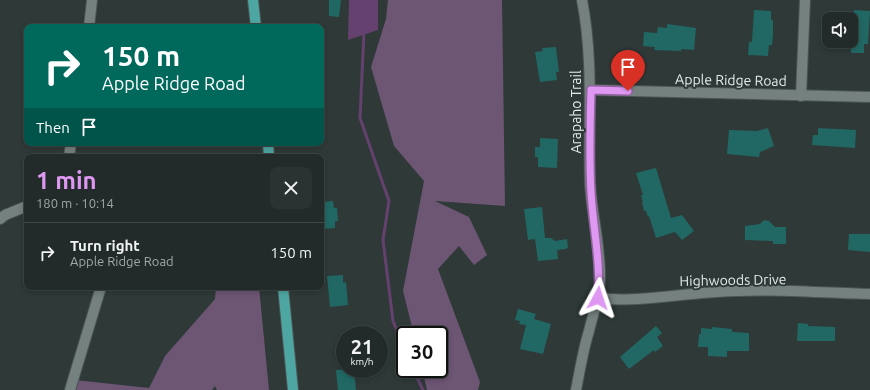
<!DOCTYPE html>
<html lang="en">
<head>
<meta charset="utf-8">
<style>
  :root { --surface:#222b2a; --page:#2a3332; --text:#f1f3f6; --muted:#a2a7a8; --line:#3f4747; --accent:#de98f2 }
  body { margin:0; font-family:Ubuntu,sans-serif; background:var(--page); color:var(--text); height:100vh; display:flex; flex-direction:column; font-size:15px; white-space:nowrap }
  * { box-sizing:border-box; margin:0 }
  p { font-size:13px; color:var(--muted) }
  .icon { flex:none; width:22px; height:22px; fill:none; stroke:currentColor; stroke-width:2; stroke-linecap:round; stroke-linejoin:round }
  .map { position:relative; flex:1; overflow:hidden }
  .panel { position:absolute; left:24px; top:154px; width:300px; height:136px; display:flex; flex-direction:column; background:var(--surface); border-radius:8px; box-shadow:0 2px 6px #0003,0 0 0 1px var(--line) }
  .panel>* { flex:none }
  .banner { position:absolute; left:24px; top:24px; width:300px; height:122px; border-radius:8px; box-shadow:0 2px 6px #0003,0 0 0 1px var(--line); background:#00695c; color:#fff; overflow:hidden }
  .fabs { position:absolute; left:822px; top:12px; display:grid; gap:8px }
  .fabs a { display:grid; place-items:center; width:36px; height:36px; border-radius:8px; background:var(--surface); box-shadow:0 2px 6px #0003,0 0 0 1px var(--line); font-size:20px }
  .speed { position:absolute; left:336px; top:326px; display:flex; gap:8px; font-size:20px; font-weight:700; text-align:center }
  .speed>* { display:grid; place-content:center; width:52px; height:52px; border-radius:50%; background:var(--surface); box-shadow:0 2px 6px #0003,0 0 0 1px var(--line); line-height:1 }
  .speed small { font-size:10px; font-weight:400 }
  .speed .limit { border:2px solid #111; border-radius:6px; background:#fff; color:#111 }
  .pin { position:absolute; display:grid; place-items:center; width:34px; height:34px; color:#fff; margin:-41px -17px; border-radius:50% 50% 50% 0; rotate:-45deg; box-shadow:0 0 4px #0007 }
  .pin .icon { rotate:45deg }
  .me { position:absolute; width:44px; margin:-22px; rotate:5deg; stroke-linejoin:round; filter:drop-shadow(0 0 3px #0008) }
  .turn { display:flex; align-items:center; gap:14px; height:84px; padding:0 12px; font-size:18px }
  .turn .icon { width:52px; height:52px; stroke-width:2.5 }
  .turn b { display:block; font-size:28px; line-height:34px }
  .then { display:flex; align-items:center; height:38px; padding:0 12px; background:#0003; gap:8px; font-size:15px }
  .round { display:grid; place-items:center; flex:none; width:42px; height:42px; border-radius:8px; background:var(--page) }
  .headline { display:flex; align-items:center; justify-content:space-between; height:68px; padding:0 12px }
  h1 { font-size:24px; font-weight:700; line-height:30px; color:var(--accent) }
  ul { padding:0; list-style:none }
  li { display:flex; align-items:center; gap:12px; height:60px; padding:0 12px; border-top:1px solid var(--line) }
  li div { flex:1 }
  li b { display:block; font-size:15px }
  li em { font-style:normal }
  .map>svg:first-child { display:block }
  .green { fill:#6d5574 }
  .water { fill:#65416f }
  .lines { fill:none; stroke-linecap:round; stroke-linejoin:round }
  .stream { stroke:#65416f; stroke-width:3 }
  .building { fill:#216864 }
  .minor-casing { stroke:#4b5554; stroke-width:12 }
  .major-casing { stroke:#4b5554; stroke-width:12 }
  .minor { stroke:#74817f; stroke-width:10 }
  .major { stroke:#4ea6a2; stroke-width:10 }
  .route-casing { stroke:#90639d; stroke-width:10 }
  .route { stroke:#de98f2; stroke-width:7 }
  .labels { text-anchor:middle; stroke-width:4; stroke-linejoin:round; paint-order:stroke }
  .street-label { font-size:14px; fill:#e4ebea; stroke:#2e3938 }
</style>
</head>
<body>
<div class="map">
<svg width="870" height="390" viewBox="0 0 870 390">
  <rect width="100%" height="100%" fill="#2e3938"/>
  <!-- green -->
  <g class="green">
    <path d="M 388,0 L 502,0 L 505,206 L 435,201 L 469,217 L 487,255 L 474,265 L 459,246 L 438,269 L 480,382 L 478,390 L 427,390 L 422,369 L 439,369 L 439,335 L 414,335 L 403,291 L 424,181 L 394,146 L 371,67 L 386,19 Z"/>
    <path d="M 216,287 L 259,287 L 269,390 L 217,390 L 215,386 L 212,390 L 72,390 L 75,380 L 149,388 L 165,356 L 215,299 Z"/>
  </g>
  <!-- water -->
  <path class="water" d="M 349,0 L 378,0 L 378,30 L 348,40 Z"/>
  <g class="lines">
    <!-- stream -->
    <g class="stream">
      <path d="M 364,32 L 360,118 L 389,201 L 383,240 L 393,321 L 405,351"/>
      <path d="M 413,369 L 423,390"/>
    </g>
  </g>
  <!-- building -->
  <g class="building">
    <path d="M 329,0 L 341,0 L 339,17 L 329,16 Z"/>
    <path d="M 754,10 L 771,11 L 771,20 L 773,20 L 773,35 L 772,45 L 769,45 L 768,56 L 748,55 L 749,42 L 752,42 Z"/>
    <path d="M 854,10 L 870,11 L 868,44 L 864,44 L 864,53 L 851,53 L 851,20 L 854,20 Z"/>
    <path d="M 667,24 L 696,28 L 694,50 L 681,49 L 681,51 L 654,50 L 655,47 L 643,46 L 644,32 L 657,33 L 658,27 L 667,28 Z"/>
    <path d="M 556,47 L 559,72 L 556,72 L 557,80 L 540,82 L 535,52 L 543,51 L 542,48 Z"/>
    <path d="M 768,128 L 774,146 L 760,152 L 759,157 L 727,154 L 729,130 L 757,131 Z"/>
    <path d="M 818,128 L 856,130 L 855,148 L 812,145 L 813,135 L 818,135 Z"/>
    <path d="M 540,138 L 558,139 L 557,168 L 538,167 L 538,157 L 535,157 L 535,147 L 540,147 Z"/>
    <path d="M 656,168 L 671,218 L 682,215 L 694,231 L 682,240 L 675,232 L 656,238 L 649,216 L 648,217 L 646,211 L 644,211 L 642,202 L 643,202 L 641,195 L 643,195 L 636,173 Z"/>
    <path d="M 333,201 L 334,208 L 337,208 L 338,221 L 335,221 L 335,228 L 321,229 L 321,202 Z"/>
    <path d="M 542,207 L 545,238 L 551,238 L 555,241 L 567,239 L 568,247 L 566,249 L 557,250 L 558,259 L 538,261 L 535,239 L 528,240 L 524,209 Z"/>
    <path d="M 764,220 L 769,221 L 775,227 L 786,227 L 786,244 L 773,244 L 773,241 L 745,240 L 745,226 L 760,224 Z"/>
    <path d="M 849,234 L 870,234 L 870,252 L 848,250 Z"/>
    <path d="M 343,275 L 343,283 L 346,282 L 348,305 L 330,307 L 327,276 Z"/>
    <path d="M 518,309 L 536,314 L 534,319 L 551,324 L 543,354 L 520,349 L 526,325 L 519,324 L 520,321 L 515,320 Z"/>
    <path d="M 798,323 L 808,324 L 808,326 L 835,327 L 835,341 L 797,341 Z"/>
    <path d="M 656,326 L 662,333 L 657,337 L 663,346 L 655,352 L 654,350 L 629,369 L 620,357 Z"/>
    <path d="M 712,327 L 732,329 L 732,332 L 749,333 L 749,351 L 727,351 L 727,357 L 708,356 L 708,347 L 698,347 L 699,334 L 701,334 L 701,328 L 712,329 Z"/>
    <path d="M 354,369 L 356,390 L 338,390 L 336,370 Z"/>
  </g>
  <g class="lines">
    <defs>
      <g id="minor">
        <path d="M 89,27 L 92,0"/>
        <path d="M 591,90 L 870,97"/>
        <path d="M 801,96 L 805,0"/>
        <path d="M 69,157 L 71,143"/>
        <path d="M 0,219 L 5,215 L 27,206"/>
        <path d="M 598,298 C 637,303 677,294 717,292 C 768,288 819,293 870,294"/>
        <path d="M 70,390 L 101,287"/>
        <path d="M 576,390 C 580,370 583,350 589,331 C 593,314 599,298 600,281 C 601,248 592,216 590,184 C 588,122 594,62 582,0"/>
      </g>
      <g id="major">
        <path d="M 253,0 L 256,27"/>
        <path d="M 268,143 L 269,157"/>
        <path d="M 283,287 L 293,390"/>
      </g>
    </defs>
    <!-- minor casing -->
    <use href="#minor" class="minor-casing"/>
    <!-- major casing -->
    <use href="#major" class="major-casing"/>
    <!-- minor -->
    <use href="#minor" class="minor"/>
    <!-- major -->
    <use href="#major" class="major"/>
  </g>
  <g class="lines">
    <defs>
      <path id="route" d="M 598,298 C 601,262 593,228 591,192 C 589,158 590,124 591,90 L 628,91"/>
    </defs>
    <!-- route casing -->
    <use href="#route" class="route-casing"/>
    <!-- route -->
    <use href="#route" class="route"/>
  </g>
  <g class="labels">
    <!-- street labels -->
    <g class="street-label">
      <text transform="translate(731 80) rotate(1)" y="5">Apple Ridge Road</text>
      <text transform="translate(576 112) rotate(-90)" y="5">Arapaho Trail</text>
      <text transform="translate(733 280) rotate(-1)" y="5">Highwoods Drive</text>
    </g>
  </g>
</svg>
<div class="fabs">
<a><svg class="icon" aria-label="sound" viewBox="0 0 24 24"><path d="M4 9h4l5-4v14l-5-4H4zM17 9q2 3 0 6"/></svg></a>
</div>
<div class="speed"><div>21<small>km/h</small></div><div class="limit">30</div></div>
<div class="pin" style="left:628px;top:91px;background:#d93025"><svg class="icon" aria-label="arrive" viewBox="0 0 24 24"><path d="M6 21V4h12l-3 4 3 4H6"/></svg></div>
<svg class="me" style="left:598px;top:298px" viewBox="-20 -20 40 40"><path d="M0-17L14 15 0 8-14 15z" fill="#de98f2" stroke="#fff" stroke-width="4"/></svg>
<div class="banner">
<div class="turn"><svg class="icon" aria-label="right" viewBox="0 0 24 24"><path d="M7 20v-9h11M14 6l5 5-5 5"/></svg><div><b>150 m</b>Apple Ridge Road</div></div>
<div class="then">Then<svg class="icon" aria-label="arrive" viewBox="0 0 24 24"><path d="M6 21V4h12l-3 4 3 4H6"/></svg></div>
</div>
<section class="panel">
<div class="headline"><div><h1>1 min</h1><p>180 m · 10:14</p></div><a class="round"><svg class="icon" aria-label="close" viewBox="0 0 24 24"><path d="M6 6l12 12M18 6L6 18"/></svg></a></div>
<ul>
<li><svg class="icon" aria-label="right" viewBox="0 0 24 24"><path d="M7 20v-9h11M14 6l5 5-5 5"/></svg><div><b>Turn right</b><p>Apple Ridge Road</p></div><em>150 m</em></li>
</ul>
</section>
</div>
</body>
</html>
